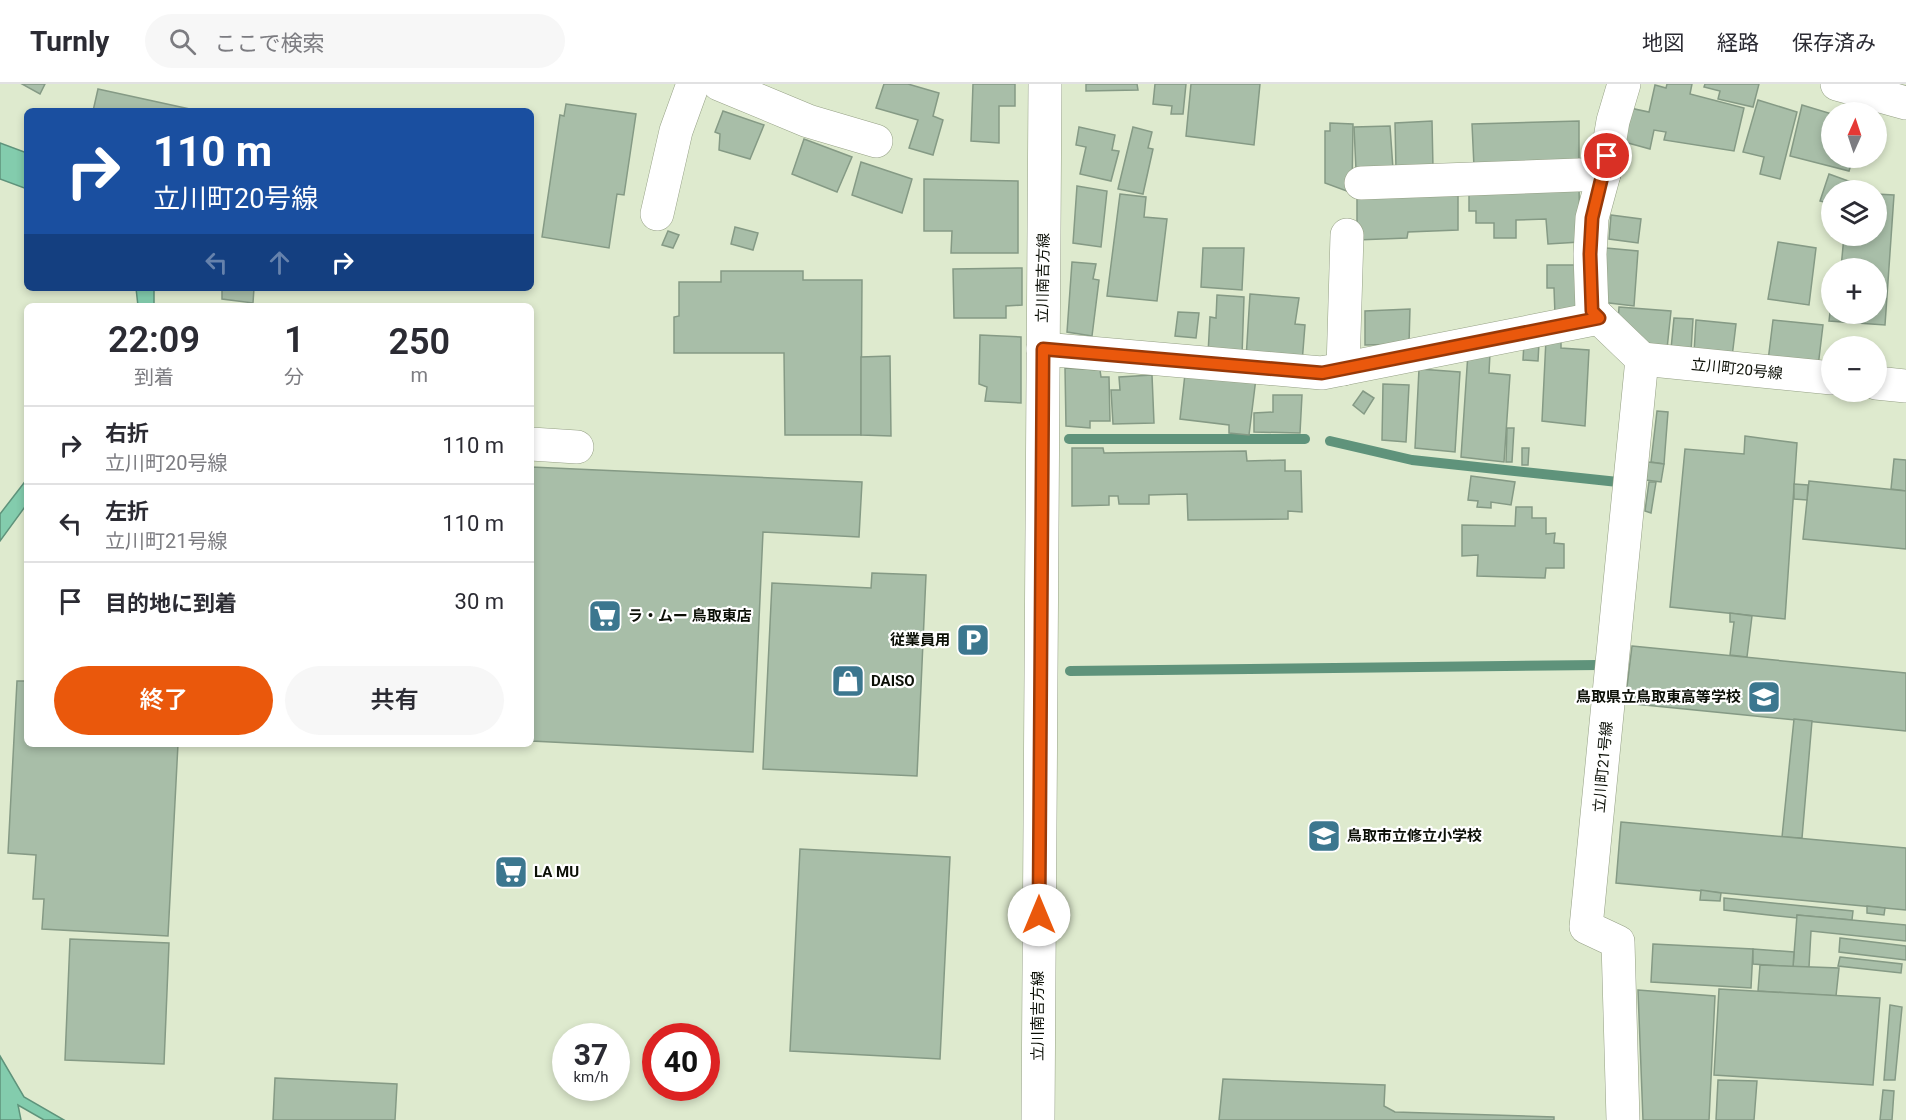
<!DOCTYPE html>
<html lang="ja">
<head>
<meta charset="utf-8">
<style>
  :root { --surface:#fff; --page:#f7f7f7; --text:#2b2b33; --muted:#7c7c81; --line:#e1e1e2; --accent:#ea580c }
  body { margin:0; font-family:Roboto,"Noto Sans JP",sans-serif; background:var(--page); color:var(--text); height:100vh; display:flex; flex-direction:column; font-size:22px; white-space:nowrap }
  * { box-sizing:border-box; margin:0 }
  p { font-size:20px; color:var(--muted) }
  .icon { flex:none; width:33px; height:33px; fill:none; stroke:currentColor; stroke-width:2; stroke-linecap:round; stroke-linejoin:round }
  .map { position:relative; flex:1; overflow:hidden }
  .side { position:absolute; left:24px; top:219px; width:510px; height:444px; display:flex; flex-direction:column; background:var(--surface); border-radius:9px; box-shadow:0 3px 9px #0003 }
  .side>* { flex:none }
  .banner { position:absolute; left:24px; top:24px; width:510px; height:183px; border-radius:9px; box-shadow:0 3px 9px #0003; background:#1a4fa0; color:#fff; overflow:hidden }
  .needle { width:39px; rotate:3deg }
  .controls { position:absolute; left:1821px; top:18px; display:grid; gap:12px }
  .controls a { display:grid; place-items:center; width:66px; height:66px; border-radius:50%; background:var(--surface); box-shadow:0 3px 9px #0003; font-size:30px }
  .speed { position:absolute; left:552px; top:939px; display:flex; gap:12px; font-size:30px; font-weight:700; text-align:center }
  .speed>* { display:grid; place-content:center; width:78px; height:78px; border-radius:50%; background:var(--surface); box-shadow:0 3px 9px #0003; line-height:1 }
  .speed small { font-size:15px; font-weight:400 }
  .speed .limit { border:9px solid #d22; background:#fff; color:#111 }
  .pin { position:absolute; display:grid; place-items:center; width:51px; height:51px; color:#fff; margin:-26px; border:3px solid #fff; border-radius:50%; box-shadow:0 2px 6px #0007 }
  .me { position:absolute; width:66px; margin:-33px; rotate:0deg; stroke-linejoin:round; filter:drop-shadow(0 0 4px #0008) }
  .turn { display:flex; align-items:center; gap:21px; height:126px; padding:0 30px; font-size:27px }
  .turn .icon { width:78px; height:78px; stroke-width:2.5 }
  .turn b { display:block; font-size:42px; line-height:51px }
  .lanes { display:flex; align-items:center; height:57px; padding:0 30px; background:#0003; justify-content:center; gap:30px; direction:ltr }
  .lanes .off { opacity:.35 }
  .eta { display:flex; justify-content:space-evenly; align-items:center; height:102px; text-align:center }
  .eta b { font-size:36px; font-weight:600; line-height:42px }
  .action { display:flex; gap:12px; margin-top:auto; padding:12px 30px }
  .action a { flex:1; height:69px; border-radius:36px; background:var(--accent); color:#fff; font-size:24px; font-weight:600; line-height:69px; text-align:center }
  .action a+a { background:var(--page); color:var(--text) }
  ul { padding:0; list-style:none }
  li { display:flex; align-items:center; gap:18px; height:78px; padding:0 30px; border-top:2px solid var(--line) }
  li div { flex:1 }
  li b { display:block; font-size:22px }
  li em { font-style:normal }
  header { display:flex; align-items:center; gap:36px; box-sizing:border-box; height:84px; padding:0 30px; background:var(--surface); border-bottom:2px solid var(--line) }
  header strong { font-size:28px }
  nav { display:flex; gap:33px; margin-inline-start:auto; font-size:21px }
  .search { width:420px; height:54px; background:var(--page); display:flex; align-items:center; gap:15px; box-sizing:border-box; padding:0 21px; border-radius:33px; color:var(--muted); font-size:22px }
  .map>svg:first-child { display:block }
  .water { fill:#83ccad; stroke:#5f937b; stroke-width:1.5 }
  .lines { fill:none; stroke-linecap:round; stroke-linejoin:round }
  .stream { stroke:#5f937b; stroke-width:10 }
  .building { fill:#a8bea8; stroke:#859a85; stroke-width:1.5 }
  .minor-casing { stroke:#95a085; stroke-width:34 }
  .minor { stroke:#fff; stroke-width:33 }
  .route-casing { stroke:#983908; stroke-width:15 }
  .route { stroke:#ea580c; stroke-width:10 }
  .labels { text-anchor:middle; stroke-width:4.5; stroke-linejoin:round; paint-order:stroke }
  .street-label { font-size:15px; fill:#0b0f06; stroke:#fff }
  .poi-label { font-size:15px; font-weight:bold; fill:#0b0f06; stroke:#fff; text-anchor:start }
</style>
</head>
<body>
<header>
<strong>Turnly</strong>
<div class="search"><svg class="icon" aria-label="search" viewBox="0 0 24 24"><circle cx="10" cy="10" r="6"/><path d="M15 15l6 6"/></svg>ここで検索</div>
<nav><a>地図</a><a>経路</a><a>保存済み</a></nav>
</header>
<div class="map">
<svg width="1906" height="1036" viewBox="0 0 1906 1036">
  <rect width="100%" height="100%" fill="#deeace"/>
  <!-- water -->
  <g class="water">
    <path d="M 0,59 L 27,69 L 27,105 L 0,95 Z"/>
    <path d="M 136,204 L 154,204 L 154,222 L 138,222 Z"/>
    <path d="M 27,395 L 27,420 L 0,457 L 0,430 Z"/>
    <path d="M 0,972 L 24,1013 L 64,1036 L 44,1036 L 18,1021 L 21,1036 L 0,1036 Z"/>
  </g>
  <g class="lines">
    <!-- stream -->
    <g class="stream">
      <path d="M 1069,355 L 1305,355"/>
      <path d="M 1330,357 L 1412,376 L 1618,398"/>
      <path d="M 1070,587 L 1599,581"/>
    </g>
  </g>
  <!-- building -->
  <g class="building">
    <path d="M 22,0 L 45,0 L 40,10 Z"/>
    <path d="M 884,0 L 908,0 L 939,9 L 933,32 L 943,36 L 933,71 L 909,64 L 918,36 L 876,24 Z"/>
    <path d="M 973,0 L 1015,0 L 1015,22 L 999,22 L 999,59 L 971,57 Z"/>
    <path d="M 1086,0 L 1137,0 L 1138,6 L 1086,7 Z"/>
    <path d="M 1155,0 L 1186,0 L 1183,30 L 1171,30 L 1172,22 L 1153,20 Z"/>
    <path d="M 1191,0 L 1260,0 L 1254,61 L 1186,52 Z"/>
    <path d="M 1667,0 L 1692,0 L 1690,10 L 1744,24 L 1734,67 L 1664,56 L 1666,48 L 1654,46 L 1650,65 L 1617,56 L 1625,23 L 1649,28 L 1655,1 L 1666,4 Z"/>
    <path d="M 1705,0 L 1759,0 L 1753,23 L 1718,15 L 1720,7 L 1704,3 Z"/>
    <path d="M 98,5 L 199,27 L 93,27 Z"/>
    <path d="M 1758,16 L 1797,28 L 1780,95 L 1760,90 L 1764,73 L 1743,68 Z"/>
    <path d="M 566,20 L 636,30 L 624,111 L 617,110 L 609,164 L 542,153 L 560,31 L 564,32 Z"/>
    <path d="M 1802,21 L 1832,30 L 1832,74 L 1853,74 L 1849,87 L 1790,72 Z"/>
    <path d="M 723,27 L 764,41 L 750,75 L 719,66 L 720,50 L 715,48 Z"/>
    <path d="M 1432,37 L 1433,84 L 1396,86 L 1395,39 Z"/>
    <path d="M 1579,37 L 1579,79 L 1474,83 L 1472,40 Z"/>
    <path d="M 1330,39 L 1353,40 L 1352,109 L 1325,99 L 1325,47 L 1330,47 Z"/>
    <path d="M 1390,42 L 1393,85 L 1356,86 L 1354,43 Z"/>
    <path d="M 1079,43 L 1115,51 L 1112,66 L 1119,67 L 1111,97 L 1080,90 L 1086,63 L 1076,61 Z"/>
    <path d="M 1133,43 L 1152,48 L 1148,64 L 1153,65 L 1143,110 L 1118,105 Z"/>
    <path d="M 804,55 L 852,73 L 837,108 L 792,90 Z"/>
    <path d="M 861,78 L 912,95 L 902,129 L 852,111 Z"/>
    <path d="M 1829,90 L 1851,98 L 1848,106 L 1832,106 L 1832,120 L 1820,117 Z"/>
    <path d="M 924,95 L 1018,97 L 1018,169 L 951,169 L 952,147 L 924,147 Z"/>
    <path d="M 1077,102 L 1107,107 L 1101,163 L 1073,159 Z"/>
    <path d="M 1579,102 L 1580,158 L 1548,160 L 1546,135 L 1516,136 L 1516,154 L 1494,154 L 1494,139 L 1476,139 L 1476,127 L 1469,127 L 1469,107 Z"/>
    <path d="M 1458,108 L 1458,146 L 1408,148 L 1407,154 L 1357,156 L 1357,112 Z"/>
    <path d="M 1120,110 L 1146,113 L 1144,133 L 1167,135 L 1157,217 L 1107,212 Z"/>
    <path d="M 1876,110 L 1894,111 L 1885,241 L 1829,237 L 1832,211 L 1832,230 L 1876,230 L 1876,184 L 1841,184 L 1844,152 L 1876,152 Z"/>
    <path d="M 1611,131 L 1641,135 L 1638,159 L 1609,155 Z"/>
    <path d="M 735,143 L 758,149 L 753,166 L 731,160 Z"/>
    <path d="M 668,147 L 679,151 L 673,164 L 662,161 Z"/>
    <path d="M 1778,158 L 1816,164 L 1809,221 L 1768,215 Z"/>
    <path d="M 1203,164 L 1244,164 L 1242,206 L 1201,203 Z"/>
    <path d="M 1606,164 L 1638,167 L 1634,222 L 1601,218 Z"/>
    <path d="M 1072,178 L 1096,180 L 1093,195 L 1099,196 L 1092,252 L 1067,248 Z"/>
    <path d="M 1547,181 L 1582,181 L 1581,230 L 1555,231 L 1554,204 L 1547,204 Z"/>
    <path d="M 1022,184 L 1022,221 L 1006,222 L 1006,234 L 954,234 L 953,185 Z"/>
    <path d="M 721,187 L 803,187 L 803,196 L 862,196 L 861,351 L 785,351 L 784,269 L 674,269 L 674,233 L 679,232 L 679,198 L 721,198 Z"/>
    <path d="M 222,204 L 254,204 L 253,219 L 222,215 Z"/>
    <path d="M 1250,210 L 1299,214 L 1295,240 L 1305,241 L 1302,279 L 1246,275 Z"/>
    <path d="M 1217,211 L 1244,213 L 1242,272 L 1208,270 L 1210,233 L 1216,234 Z"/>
    <path d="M 1619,223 L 1671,227 L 1667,265 L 1653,263 L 1618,238 Z"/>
    <path d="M 1410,225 L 1409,260 L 1365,261 L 1365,227 Z"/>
    <path d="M 1178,228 L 1199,229 L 1196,254 L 1175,252 Z"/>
    <path d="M 1674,234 L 1693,235 L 1691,267 L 1671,265 Z"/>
    <path d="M 1696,236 L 1736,240 L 1732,273 L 1694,269 Z"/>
    <path d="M 1773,236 L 1823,241 L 1818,283 L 1768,277 Z"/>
    <path d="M 980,251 L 1021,253 L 1021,319 L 985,317 L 987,303 L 979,300 Z"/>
    <path d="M 1546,255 L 1561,255 L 1561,264 L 1589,266 L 1585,342 L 1542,337 Z"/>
    <path d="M 1524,258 L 1539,259 L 1538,277 L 1523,276 Z"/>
    <path d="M 1468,269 L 1490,269 L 1489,289 L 1510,291 L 1504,378 L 1461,373 Z"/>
    <path d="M 890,272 L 891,352 L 861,351 L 861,273 Z"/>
    <path d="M 1065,284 L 1100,286 L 1101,293 L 1109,293 L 1110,337 L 1090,337 L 1090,344 L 1066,342 Z"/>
    <path d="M 1419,285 L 1460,288 L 1455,368 L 1415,364 Z"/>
    <path d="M 1185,290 L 1256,294 L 1249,351 L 1229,349 L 1229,341 L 1180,335 Z"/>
    <path d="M 1152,291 L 1154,339 L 1113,340 L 1111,306 L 1120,306 L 1119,293 Z"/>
    <path d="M 1383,300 L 1409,301 L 1406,358 L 1382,356 Z"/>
    <path d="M 1363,307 L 1374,314 L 1364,330 L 1353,321 Z"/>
    <path d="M 1273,311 L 1302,311 L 1300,349 L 1254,348 L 1254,329 L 1273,328 Z"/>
    <path d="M 1657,327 L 1668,328 L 1664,380 L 1651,378 Z"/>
    <path d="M 1507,344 L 1514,344 L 1512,378 L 1506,378 Z"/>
    <path d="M 1745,352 L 1797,359 L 1785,535 L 1670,523 L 1685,365 L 1744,370 Z"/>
    <path d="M 1072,364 L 1103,364 L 1104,369 L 1246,367 L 1247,377 L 1285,376 L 1285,387 L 1301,387 L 1302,428 L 1288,427 L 1288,435 L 1188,436 L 1187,410 L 1149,411 L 1149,420 L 1119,420 L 1118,412 L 1109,412 L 1109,421 L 1072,422 Z"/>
    <path d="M 1522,364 L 1529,364 L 1528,381 L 1522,381 Z"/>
    <path d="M 1894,375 L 1906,376 L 1906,407 L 1891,405 Z"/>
    <path d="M 1648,378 L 1664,380 L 1661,398 L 1646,396 Z"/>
    <path d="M 531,383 L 862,398 L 859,453 L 763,448 L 753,668 L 531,657 Z"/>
    <path d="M 1471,392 L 1515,398 L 1511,421 L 1491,418 L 1491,424 L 1477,423 L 1478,417 L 1468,416 Z"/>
    <path d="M 1809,397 L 1906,407 L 1906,465 L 1803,455 Z"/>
    <path d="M 1649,398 L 1656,398 L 1651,429 L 1645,427 Z"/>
    <path d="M 1794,400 L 1808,401 L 1807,416 L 1794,415 Z"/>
    <path d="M 1516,423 L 1532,423 L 1532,434 L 1546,434 L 1546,450 L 1555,449 L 1554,459 L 1564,460 L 1564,484 L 1546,484 L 1545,494 L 1477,492 L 1478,471 L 1462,472 L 1462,441 L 1515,442 Z"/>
    <path d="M 872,489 L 926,491 L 917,692 L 763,685 L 772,499 L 871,504 Z"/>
    <path d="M 1730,529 L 1752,532 L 1747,573 L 1730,571 L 1734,538 L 1730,538 Z"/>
    <path d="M 1632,562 L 1906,589 L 1906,647 L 1625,619 Z"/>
    <path d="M 17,597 L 27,597 L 27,660 L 178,660 L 168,852 L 42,845 L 44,815 L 33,815 L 36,771 L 8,769 Z"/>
    <path d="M 1794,635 L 1812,637 L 1802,754 L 1782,753 Z"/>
    <path d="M 1621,738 L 1906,764 L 1906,826 L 1616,799 Z"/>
    <path d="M 800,765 L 950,773 L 940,975 L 790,967 Z"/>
    <path d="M 1701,806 L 1721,809 L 1720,817 L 1700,816 Z"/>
    <path d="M 1724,814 L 1853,827 L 1852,836 L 1797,831 L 1797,834 L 1724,826 Z"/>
    <path d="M 1867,822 L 1885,824 L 1884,831 L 1867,829 Z"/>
    <path d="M 1797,831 L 1906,841 L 1906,857 L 1811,847 L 1809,883 L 1793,883 Z"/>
    <path d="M 1840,854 L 1906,862 L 1906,876 L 1839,868 Z"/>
    <path d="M 70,855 L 169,859 L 164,980 L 65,976 Z"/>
    <path d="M 1653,860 L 1753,865 L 1751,904 L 1651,898 Z"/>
    <path d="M 1753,865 L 1794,868 L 1793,883 L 1753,880 Z"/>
    <path d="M 1840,873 L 1902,880 L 1901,889 L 1838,882 Z"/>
    <path d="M 1760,881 L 1839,884 L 1836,912 L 1758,907 Z"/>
    <path d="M 1719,905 L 1880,914 L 1873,1001 L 1714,991 Z"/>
    <path d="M 1638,906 L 1715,912 L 1709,1036 L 1643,1036 Z"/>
    <path d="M 1890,921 L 1902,923 L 1895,996 L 1884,996 Z"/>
    <path d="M 275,994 L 397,1000 L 395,1036 L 273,1036 Z"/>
    <path d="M 1223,995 L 1385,1001 L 1384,1022 L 1395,1028 L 1554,1033 L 1554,1036 L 1219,1036 Z"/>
    <path d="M 1718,996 L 1757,997 L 1754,1036 L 1716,1036 Z"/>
    <path d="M 1883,1006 L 1894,1007 L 1892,1036 L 1880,1036 Z"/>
  </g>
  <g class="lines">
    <defs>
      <g id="minor">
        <path d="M 719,0 L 808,37 L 876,57"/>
        <path d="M 1624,0 L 1613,37 L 1604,90 L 1592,134 L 1590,170 L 1592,227 L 1642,275"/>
        <path d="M 1837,0 L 1906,19"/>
        <path d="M 1361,99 L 1604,90"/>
        <path d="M 657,130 L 676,47 L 693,0"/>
        <path d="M 1043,265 L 1322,289 L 1599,234"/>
        <path d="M 1642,275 L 1832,294"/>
        <path d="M 1343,285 L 1347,151"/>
        <path d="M 1876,299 L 1906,302"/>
        <path d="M 531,360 L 577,363"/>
        <path d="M 1038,1036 L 1045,0"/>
        <path d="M 1623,1036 L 1618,858 L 1586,843 L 1642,275"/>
      </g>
    </defs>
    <!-- minor casing -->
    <use href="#minor" class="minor-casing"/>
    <!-- minor -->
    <use href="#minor" class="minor"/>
  </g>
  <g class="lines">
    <defs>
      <path id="route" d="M 1039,831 L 1043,265 L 1322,289 L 1599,234 L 1592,227 L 1590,170 L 1592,134 L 1607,72"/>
    </defs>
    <!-- route casing -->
    <use href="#route" class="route-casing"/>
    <!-- route -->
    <use href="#route" class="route"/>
  </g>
  <!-- icons -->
  <defs>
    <symbol id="supermarket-square" viewBox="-11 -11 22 22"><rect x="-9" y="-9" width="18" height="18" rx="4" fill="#3c778f" stroke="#fff"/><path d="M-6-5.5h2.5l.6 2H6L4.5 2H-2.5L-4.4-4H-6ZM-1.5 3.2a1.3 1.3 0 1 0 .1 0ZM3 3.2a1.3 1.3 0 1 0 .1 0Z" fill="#fff"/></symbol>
    <symbol id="parking-square" viewBox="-11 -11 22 22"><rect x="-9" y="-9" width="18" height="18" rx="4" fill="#3c778f" stroke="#fff"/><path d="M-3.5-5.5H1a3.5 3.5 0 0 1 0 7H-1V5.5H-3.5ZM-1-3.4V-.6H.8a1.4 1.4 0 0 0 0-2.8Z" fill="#fff"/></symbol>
    <symbol id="shop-square" viewBox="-11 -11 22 22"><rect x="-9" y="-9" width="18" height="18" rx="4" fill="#3c778f" stroke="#fff"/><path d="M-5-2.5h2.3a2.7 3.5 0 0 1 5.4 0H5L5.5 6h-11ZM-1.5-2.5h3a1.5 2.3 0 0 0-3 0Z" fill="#fff"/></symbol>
    <symbol id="school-square" viewBox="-11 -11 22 22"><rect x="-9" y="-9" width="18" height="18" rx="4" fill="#3c778f" stroke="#fff"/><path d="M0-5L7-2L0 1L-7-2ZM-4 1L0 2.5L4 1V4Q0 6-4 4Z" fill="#fff"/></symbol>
  </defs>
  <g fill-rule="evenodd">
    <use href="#supermarket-square" x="586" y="513" width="38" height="38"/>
    <use href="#parking-square" x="954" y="537" width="38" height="38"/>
    <use href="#shop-square" x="829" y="578" width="38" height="38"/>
    <use href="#school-square" x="1745" y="594" width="38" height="38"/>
    <use href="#school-square" x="1305" y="733" width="38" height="38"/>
    <use href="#supermarket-square" x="492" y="769" width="38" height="38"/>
  </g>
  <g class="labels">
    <!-- street labels -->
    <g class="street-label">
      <text transform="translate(1043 194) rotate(-89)" y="5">立川南吉方線</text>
      <text transform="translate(1737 285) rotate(6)" y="5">立川町20号線</text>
      <text transform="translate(1603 683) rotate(-85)" y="5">立川町21号線</text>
      <text transform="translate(1038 932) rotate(-90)" y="5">立川南吉方線</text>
    </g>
    <!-- poi labels -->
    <g class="poi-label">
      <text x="628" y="537">ラ・ムー 鳥取東店</text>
      <text x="950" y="561" text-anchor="end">従業員用</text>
      <text x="871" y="602">DAISO</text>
      <text x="1741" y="618" text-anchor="end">鳥取県立鳥取東高等学校</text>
      <text x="1347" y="757">鳥取市立修立小学校</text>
      <text x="534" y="793">LA MU</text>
    </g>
  </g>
</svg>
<div class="controls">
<a><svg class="needle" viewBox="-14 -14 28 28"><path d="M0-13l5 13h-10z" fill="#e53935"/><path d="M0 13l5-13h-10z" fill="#7c7c81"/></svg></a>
<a><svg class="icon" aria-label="layers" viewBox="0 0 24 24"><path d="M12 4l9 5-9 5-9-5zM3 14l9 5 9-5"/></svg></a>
<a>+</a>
<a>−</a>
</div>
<div class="speed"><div>37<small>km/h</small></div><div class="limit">40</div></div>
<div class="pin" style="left:1607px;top:72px;background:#d93025"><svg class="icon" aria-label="arrive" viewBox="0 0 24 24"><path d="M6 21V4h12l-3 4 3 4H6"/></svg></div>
<svg class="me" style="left:1039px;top:831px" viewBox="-20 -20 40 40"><circle r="19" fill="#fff"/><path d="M0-13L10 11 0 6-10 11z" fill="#ea580c"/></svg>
<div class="banner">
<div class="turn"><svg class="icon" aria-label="right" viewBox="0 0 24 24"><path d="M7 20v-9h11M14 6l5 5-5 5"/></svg><div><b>110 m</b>立川町20号線</div></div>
<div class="lanes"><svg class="icon off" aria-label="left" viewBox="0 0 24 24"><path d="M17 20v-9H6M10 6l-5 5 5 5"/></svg><svg class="icon off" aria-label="ahead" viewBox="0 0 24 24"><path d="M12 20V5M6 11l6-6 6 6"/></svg><svg class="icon" aria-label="right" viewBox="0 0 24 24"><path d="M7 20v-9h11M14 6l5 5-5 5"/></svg></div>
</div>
<section class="side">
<div class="eta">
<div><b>22:09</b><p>到着</p></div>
<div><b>1</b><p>分</p></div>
<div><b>250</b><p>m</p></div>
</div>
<ul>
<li><svg class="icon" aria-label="right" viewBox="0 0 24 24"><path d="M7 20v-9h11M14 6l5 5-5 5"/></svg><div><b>右折</b><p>立川町20号線</p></div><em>110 m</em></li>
<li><svg class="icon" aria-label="left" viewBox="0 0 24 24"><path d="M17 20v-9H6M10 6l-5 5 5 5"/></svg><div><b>左折</b><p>立川町21号線</p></div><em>110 m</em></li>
<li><svg class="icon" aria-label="arrive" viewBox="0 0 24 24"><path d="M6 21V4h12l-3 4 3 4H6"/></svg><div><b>目的地に到着</b></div><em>30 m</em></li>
</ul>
<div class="action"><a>終了</a><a>共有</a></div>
</section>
</div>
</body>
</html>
